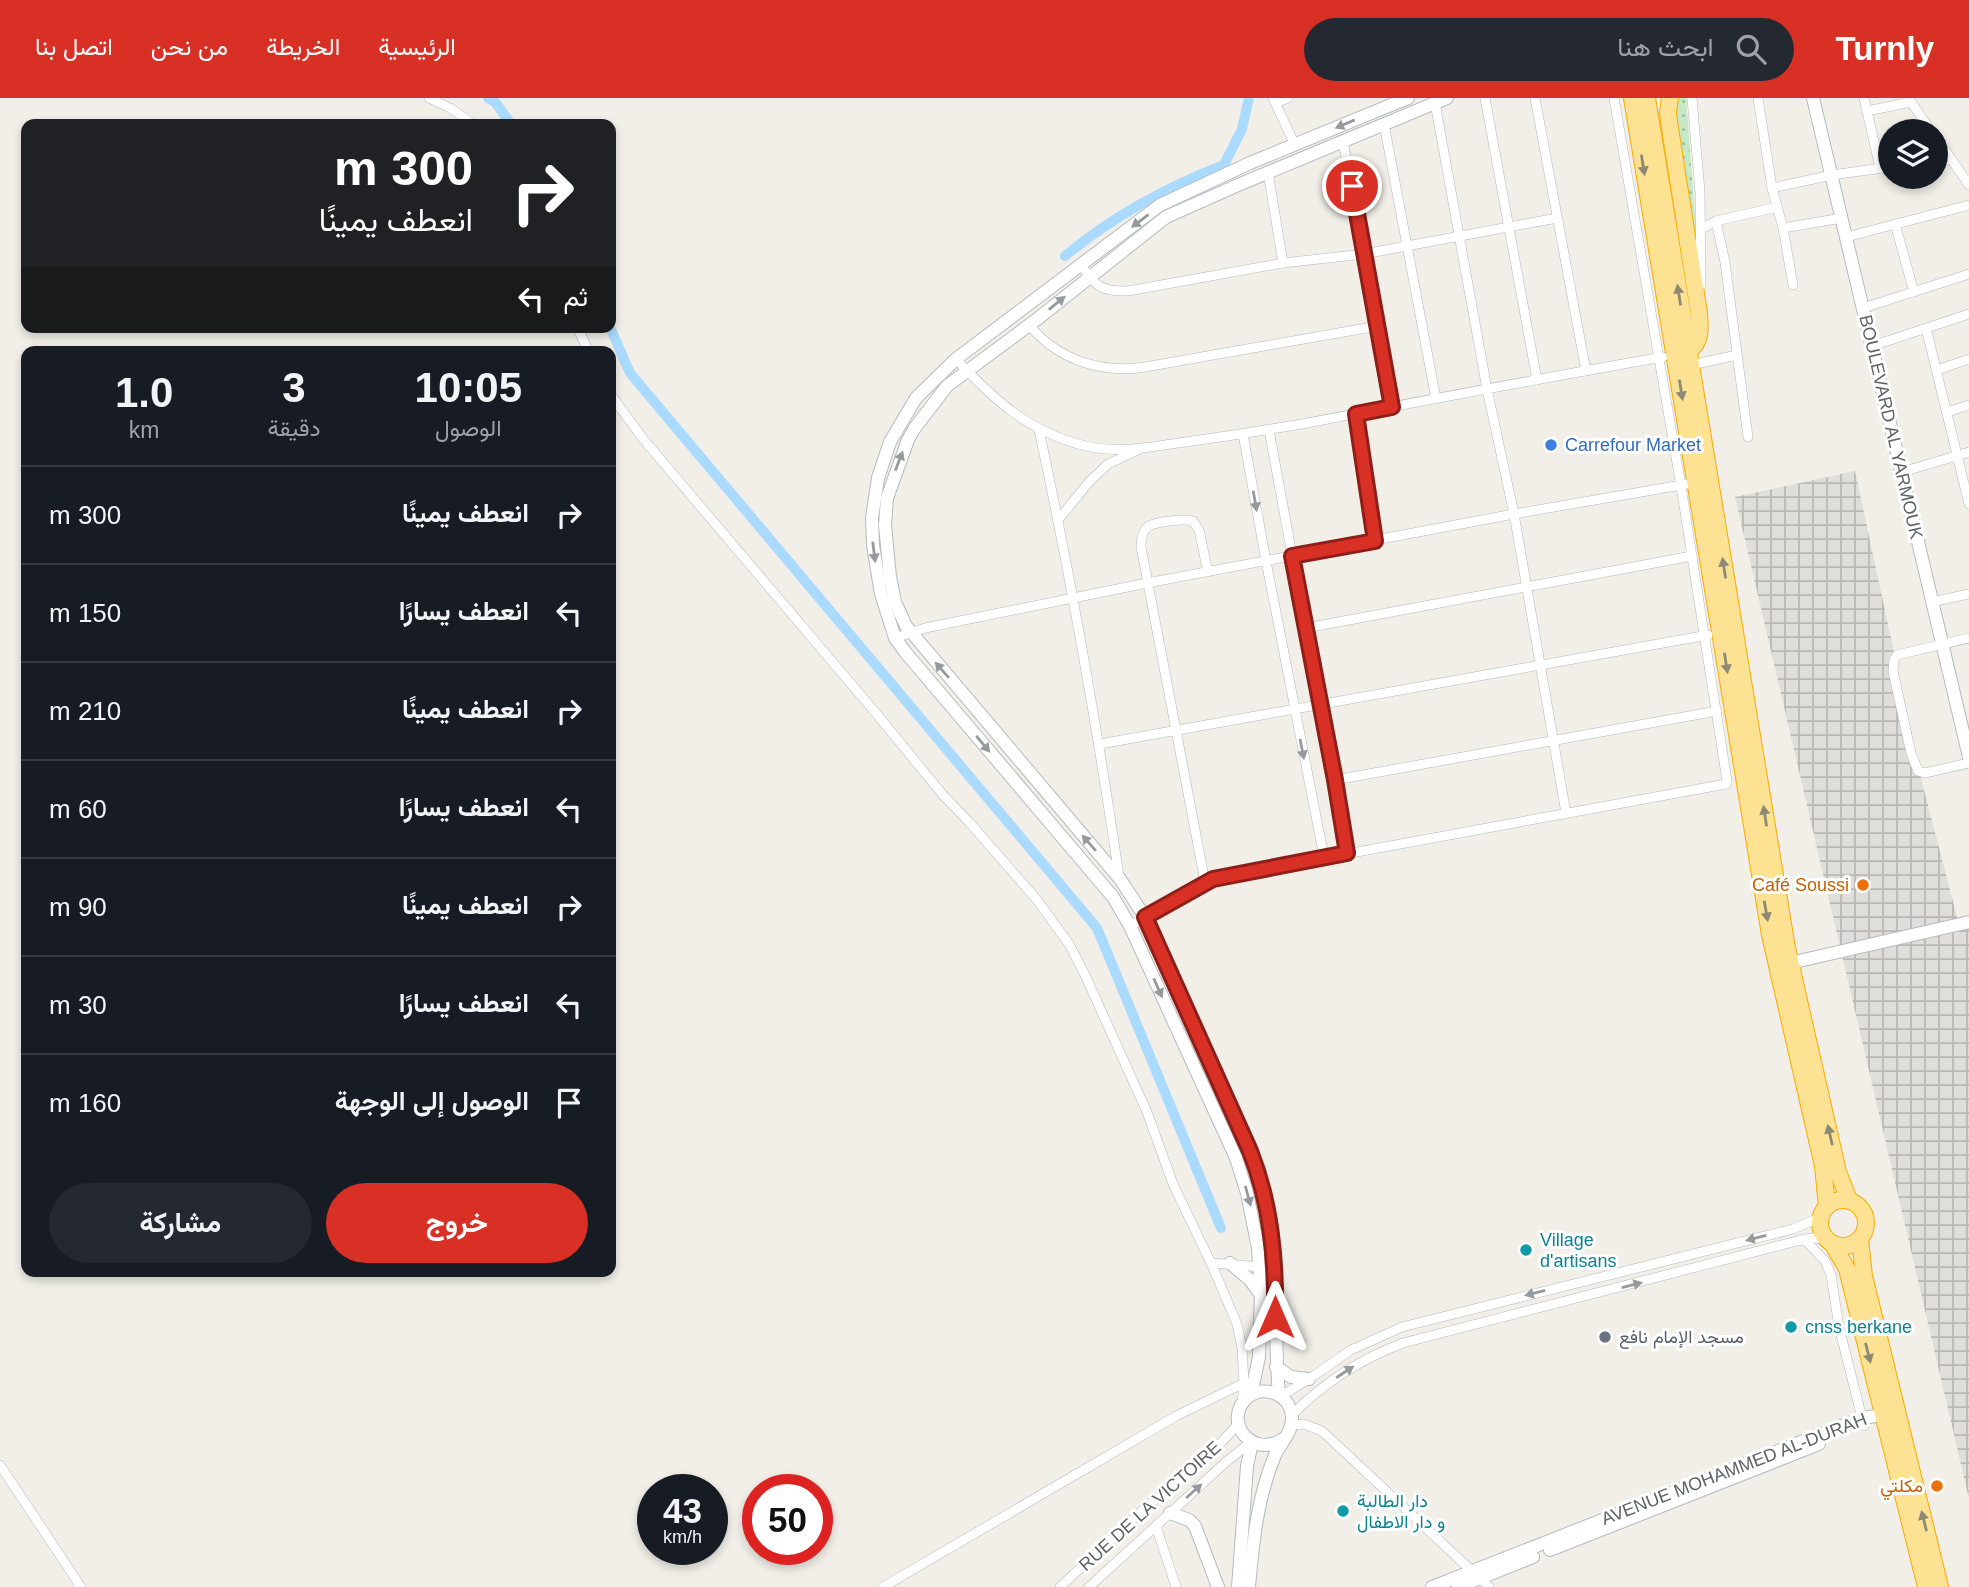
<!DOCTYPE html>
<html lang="ar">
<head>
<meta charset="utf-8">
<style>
  :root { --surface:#171b24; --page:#242831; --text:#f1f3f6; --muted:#9ea1a6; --line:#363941; --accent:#d93025 }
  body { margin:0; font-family:Helvetica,Vazirmatn,sans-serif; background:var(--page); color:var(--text); direction:rtl; height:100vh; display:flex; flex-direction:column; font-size:26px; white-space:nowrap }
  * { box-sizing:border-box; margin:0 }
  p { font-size:23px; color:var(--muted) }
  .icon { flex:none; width:38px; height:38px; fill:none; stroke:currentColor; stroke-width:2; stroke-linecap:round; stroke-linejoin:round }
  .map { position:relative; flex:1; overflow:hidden; direction:ltr }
  .side { position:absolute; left:21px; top:248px; width:595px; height:931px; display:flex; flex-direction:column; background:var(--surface); border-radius:14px; box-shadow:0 4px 10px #0003; direction:rtl }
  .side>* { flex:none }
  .hud { position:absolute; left:21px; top:21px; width:595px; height:214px; border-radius:14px; box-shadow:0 4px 10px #0003; direction:rtl; background:#202124; color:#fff; overflow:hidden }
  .fabs { position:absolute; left:1878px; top:21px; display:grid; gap:14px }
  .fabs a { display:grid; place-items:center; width:70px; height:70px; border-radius:50%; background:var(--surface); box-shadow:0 4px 10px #0003; font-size:35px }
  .speed { position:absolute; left:637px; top:1376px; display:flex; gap:14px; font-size:35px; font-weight:700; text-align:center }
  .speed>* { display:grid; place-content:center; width:91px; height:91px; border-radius:50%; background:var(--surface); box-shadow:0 4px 10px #0003; line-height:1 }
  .speed small { font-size:18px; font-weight:400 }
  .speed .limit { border:10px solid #d22; background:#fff; color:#111 }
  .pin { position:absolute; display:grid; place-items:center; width:60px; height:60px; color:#fff; margin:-30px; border:4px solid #fff; border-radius:50%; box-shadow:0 2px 7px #0007 }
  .me { position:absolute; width:77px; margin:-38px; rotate:0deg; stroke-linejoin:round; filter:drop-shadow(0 0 5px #0008) }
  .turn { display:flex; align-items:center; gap:24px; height:147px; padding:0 28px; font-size:32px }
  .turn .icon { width:91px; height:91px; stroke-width:2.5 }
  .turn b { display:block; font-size:49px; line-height:60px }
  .then { display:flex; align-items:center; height:66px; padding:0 28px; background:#0003; gap:14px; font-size:26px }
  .eta { display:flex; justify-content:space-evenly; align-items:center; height:119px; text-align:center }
  .eta b { font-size:42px; font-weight:700; line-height:49px }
  .action { display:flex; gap:14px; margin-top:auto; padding:14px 28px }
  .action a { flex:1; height:80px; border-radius:42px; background:var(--accent); color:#fff; font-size:28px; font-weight:700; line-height:80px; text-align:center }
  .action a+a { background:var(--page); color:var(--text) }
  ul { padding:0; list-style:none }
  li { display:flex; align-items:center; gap:21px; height:98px; padding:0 28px; border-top:2px solid var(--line) }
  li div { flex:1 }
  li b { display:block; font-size:26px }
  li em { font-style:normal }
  header { display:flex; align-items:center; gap:42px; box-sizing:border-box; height:98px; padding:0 35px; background:var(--accent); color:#fff }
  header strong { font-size:33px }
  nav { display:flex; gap:38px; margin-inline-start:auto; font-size:24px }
  .search { width:490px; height:63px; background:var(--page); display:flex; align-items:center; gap:18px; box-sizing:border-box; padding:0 24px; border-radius:38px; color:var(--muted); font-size:26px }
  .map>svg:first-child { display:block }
  .industrial { fill:url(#industrial-grid) }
  .grass { fill:url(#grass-dots) }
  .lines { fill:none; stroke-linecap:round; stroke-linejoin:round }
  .canal { stroke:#aadaff; stroke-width:10 }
  .street-casing { stroke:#b5b8bc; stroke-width:10 }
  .secondary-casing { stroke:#b6babf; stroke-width:14 }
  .highway-casing { stroke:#f9ab00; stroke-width:18 }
  .street { stroke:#fff; stroke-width:9 }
  .secondary { stroke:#fff; stroke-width:12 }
  .highway { stroke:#fde293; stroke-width:16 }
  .oneway { fill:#979a9d }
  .oneway2 { fill:#8e8975 }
  .route-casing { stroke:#8d1f18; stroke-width:18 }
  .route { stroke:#d93025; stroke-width:12 }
  .shop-dot { fill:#3f7fe0; stroke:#fff; stroke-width:2.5 }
  .food-dot { fill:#e8710a; stroke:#fff; stroke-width:2.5 }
  .culture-dot { fill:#0f9aa8; stroke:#fff; stroke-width:2.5 }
  .worship-dot { fill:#6b7280; stroke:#fff; stroke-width:2.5 }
  .labels { text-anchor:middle; stroke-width:6; stroke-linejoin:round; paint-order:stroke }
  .street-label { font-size:18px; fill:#5f6368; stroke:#fff }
  .shop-label { font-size:18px; fill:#366cbe; stroke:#fff; text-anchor:start }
  .food-label { font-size:18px; fill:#c56008; stroke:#fff; text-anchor:end }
  .culture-label { font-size:18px; fill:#0d838f; stroke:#fff; text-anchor:start }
  .worship-label { font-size:18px; fill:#5b616d; stroke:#fff; text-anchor:start }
</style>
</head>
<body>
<header>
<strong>Turnly</strong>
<div class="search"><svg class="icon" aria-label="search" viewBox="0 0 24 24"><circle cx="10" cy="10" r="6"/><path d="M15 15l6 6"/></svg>ابحث هنا</div>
<nav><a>الرئيسية</a><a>الخريطة</a><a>من نحن</a><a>اتصل بنا</a></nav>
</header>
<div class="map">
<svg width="1969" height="1489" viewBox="0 0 1969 1489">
  <defs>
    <pattern id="industrial-grid" width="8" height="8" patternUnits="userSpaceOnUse" patternTransform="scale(1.75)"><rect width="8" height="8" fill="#e0deda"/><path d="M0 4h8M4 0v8" fill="none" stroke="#b9b8b5"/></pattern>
    <pattern id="grass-dots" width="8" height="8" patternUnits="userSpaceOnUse" patternTransform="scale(1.75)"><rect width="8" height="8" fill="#c5e8c5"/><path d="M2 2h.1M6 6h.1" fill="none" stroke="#a3c0a4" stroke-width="1.8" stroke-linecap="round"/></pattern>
  </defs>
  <rect width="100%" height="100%" fill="#f1efe8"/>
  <!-- industrial -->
  <path class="industrial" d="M 1855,373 L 1922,684 L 1958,823 L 1969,822 L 1969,1401 L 1735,399 Z"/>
  <!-- grass -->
  <path class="grass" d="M 1674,0 L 1686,0 L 1696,133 L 1694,135 L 1682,71 Z"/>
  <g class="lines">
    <!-- canal -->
    <g class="canal">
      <path d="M 488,0 L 495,4 L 511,26"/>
      <path d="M 1065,158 C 1112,119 1167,89 1224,67 L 1242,31 L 1249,0"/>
      <path d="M 610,229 L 630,275 L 1097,830 L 1221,1130"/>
    </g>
    <defs>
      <g id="street">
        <path d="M 429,0 L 450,10 L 473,26"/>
        <path d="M 1273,0 L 1295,47"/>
        <path d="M 1485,0 L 1537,282"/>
        <path d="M 1535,0 L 1586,273"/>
        <path d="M 1692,0 L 1700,94 L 1701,187"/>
        <path d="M 1758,0 L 1772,90 L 1783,130 L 1793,187"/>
        <path d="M 1864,0 L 1880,70"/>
        <path d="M 1909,1 L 1931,33"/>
        <path d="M 1275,5 L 1288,0"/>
        <path d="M 1435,5 L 1487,291 L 1514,416 L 1566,715"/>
        <path d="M 1867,13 L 1911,4"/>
        <path d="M 1384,26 L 1436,301"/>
        <path d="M 1936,39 L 1969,87"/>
        <path d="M 1343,43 L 1392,309"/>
        <path d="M 1936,63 L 1951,61"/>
        <path d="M 1268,74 L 1283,165"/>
        <path d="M 1772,90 L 1832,77 L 1890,69"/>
        <path d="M 1716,123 L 1725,164 L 1748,339"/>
        <path d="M 1895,126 L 1914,194"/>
        <path d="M 1783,130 L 1842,120"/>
        <path d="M 1701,131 L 1716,123 L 1777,109"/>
        <path d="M 1846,139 L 1969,107"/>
        <path d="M 1081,166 C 1094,188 1102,194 1128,193 L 1283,165 L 1364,156 L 1557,120"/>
        <path d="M 1863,210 L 1969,176"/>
        <path d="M 1029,227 C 1058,262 1102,276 1145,269 L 1378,228"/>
        <path d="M 577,229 L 589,254"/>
        <path d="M 1926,230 L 1969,406"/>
        <path d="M 1872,248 L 1969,216"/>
        <path d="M 956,261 C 994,302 1030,335 1086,348 C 1121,356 1157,348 1192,343 C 1229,338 1265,332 1302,326 C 1422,303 1542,280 1663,259"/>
        <path d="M 1691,267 L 1737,257"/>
        <path d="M 1937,272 L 1969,261"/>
        <path d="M 611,297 L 644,342 L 875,614 L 943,697 L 969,724 L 1037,802 L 1069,846 L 1085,877 L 1147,1014 L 1173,1086 L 1211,1165 L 1237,1226 L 1242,1250 L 1244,1285 L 1242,1305"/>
        <path d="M 1947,314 L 1969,307"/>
        <path d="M 1355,316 L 1375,443"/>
        <path d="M 1039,332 C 1071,480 1097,628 1119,778"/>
        <path d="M 1269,332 L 1347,755"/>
        <path d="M 1243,336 L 1266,463 L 1324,759"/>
        <path d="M 1902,374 L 1969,354"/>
        <path d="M 1058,422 L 1089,384 L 1108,366 L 1138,352"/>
        <path d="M 1932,504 L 1969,496"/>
        <path d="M 1306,530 L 1692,458"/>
        <path d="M 895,540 L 925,530 L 1147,485 L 1514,416 L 1687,386"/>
        <path d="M 1969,540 L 1897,557 L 1894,562 L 1893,573 L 1911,655 L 1918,673 L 1925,675 L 1969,665"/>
        <path d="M 1100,646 L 1708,537"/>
        <path d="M 1335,682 L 1717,613"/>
        <path d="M 1205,784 L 1141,449 C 1141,427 1151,425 1170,423 C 1178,422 1185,421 1193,423 L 1199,432 L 1208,474"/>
        <path d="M 1130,828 L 1205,784 L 1221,779 L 1726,686 L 1727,683 L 1681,388 L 1614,0"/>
        <path d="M 1804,1141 L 1825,1163 L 1831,1177 L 1839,1229 L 1864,1328"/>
        <path d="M 1211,1165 L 1263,1169"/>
        <path d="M 1281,1298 L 1309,1281 L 1351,1252 L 1402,1229 L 1793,1131 L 1821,1119"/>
        <path d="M 1292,1317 C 1324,1284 1361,1261 1403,1245 L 1797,1143 L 1812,1140 L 1827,1141"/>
        <path d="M 1292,1327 L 1304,1326 L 1322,1333 L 1489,1489"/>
        <path d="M 0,1367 L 81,1489"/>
        <path d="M 1156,1428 L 1176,1489"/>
        <path d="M 883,1489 L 1176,1318 L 1244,1285"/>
        <path d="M 1060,1489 L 1145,1410 L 1217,1349 L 1239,1325"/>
        <path d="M 1089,1489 L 1226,1364 L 1251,1344"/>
      </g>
      <g id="secondary">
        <path d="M 1813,0 L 1969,659"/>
        <path d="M 1790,865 L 1969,824"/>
        <path d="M 1230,1165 L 1250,1182 L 1261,1197"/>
        <path d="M 1276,1269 L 1291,1279 L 1309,1281"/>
        <path d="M 1251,1297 L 1259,1259 L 1261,1197 L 1258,1150 L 1247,1095 L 1236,1060 L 1130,828 L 1113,799 L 906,555 L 895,540 L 881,496 L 873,447 L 872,420 L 878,380 L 890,344 L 916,300 L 956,261 L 1160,107 L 1250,65 L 1408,0"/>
        <path d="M 1279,1297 C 1272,1213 1282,1133 1250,1053 L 1145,819 L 1120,781 L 906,528 L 895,504 L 890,479 L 885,427 L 887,400 L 908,342 L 914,331 L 947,288 L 1036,222 L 1166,119 L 1238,87 L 1447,0"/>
        <path d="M 1170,1415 L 1189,1422 L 1195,1428 L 1218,1489"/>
        <path d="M 1550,1452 L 1819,1346"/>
        <path d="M 1238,1489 L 1247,1368 L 1252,1345"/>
        <path d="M 1249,1489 C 1253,1444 1257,1400 1275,1357 C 1281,1345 1293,1333 1292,1319 C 1291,1297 1265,1286 1248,1299 C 1221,1322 1252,1362 1283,1341"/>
        <path d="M 1432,1489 L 1862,1320 L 1883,1317"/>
        <path d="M 1458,1489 L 1533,1459"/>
      </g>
      <g id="highway">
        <path d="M 1632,0 L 1770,837 L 1823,1068 L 1827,1109"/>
        <path d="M 1647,0 L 1787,850 L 1838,1074 L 1849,1102"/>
        <path d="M 1670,0 L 1668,14 L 1669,24 L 1699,215 C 1700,230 1702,243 1689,253"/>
        <circle cx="1843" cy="1125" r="23"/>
        <path d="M 1860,1141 L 1864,1178 L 1940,1489"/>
        <path d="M 1832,1145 L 1847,1171 L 1926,1489"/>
      </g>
    </defs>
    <!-- street casing -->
    <use href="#street" class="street-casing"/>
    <!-- secondary casing -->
    <use href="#secondary" class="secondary-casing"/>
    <!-- highway casing -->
    <use href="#highway" class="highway-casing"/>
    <!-- street -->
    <use href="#street" class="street"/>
    <!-- secondary -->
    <use href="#secondary" class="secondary"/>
    <!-- highway -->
    <use href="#highway" class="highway"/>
  </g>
  <!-- one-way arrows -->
  <defs><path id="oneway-solid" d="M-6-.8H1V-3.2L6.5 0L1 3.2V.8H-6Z" transform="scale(1.75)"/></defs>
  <g class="oneway">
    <use href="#oneway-solid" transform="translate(1345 26) rotate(157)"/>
    <use href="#oneway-solid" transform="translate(1140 123) rotate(143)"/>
    <use href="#oneway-solid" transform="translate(1057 205) rotate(-39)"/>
    <use href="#oneway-solid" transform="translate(899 363) rotate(-69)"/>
    <use href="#oneway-solid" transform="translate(1255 403) rotate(80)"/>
    <use href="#oneway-solid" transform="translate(874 454) rotate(83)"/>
    <use href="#oneway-solid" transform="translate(942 572) rotate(-131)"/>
    <use href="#oneway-solid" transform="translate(983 646) rotate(50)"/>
    <use href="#oneway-solid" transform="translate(1302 651) rotate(79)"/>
    <use href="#oneway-solid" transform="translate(1089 745) rotate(-131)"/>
    <use href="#oneway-solid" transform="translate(1158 890) rotate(66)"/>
    <use href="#oneway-solid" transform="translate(1248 1098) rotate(75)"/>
    <use href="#oneway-solid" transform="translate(1756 1140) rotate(166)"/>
    <use href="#oneway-solid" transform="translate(1632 1187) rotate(-14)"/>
    <use href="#oneway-solid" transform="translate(1535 1195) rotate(166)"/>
    <use href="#oneway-solid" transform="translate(1345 1274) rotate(-33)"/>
    <use href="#oneway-solid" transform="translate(1194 1393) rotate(-42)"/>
  </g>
  <g class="oneway2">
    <use href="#oneway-solid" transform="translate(1643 67) rotate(81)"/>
    <use href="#oneway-solid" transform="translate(1679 197) rotate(-99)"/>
    <use href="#oneway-solid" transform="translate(1681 292) rotate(81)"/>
    <use href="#oneway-solid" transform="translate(1724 470) rotate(-99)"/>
    <use href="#oneway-solid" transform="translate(1726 565) rotate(81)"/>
    <use href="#oneway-solid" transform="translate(1765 718) rotate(-99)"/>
    <use href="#oneway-solid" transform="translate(1766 813) rotate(80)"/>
    <use href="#oneway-solid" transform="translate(1830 1037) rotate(-103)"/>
    <use href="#oneway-solid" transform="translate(1868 1255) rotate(76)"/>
    <use href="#oneway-solid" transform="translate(1924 1423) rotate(-104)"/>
  </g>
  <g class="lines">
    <defs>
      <path id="route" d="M 1275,1219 C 1276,1162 1271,1106 1250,1053 L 1145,819 L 1213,781 L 1347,755 L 1335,682 L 1292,458 L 1375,443 L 1356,316 L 1392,309 L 1352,88"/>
    </defs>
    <!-- route casing -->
    <use href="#route" class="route-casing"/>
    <!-- route -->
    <use href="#route" class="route"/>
  </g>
  <!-- markers -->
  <circle class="shop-dot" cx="1551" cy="347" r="7"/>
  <g class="food-dot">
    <circle cx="1863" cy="787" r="7"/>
    <circle cx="1937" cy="1388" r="7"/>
  </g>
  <g class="culture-dot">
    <circle cx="1526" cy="1152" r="7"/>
    <circle cx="1791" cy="1229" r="7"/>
    <circle cx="1343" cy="1413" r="7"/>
  </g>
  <circle class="worship-dot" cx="1605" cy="1239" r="7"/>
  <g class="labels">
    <!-- street labels -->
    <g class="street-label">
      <text transform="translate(1891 329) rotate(77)" y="6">BOULEVARD AL YARMOUK</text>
      <text transform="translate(1734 1371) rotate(-21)" y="6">AVENUE MOHAMMED AL-DURAH</text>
      <text transform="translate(1150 1408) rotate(-42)" y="6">RUE DE LA VICTOIRE</text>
    </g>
    <!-- shop labels -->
    <g class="shop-label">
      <text x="1565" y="353">Carrefour Market</text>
    </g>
    <!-- food labels -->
    <g class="food-label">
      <text x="1849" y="793">Café Soussi</text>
      <text x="1923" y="1394">مكلتي</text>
    </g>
    <!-- culture labels -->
    <g class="culture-label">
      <text x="1540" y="1148">Village<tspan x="1540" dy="21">d'artisans</tspan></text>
      <text x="1805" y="1235">cnss berkane</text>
      <text x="1357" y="1409">دار الطالبة<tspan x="1357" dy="21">و دار الاطفال</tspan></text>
    </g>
    <!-- worship labels -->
    <g class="worship-label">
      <text x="1619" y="1245">مسجد الإمام نافع</text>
    </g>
  </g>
</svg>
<div class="fabs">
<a><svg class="icon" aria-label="layers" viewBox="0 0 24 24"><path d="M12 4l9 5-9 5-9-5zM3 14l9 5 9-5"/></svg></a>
</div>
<div class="speed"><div>43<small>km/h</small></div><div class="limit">50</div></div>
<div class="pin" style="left:1352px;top:88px;background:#d93025"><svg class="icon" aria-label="arrive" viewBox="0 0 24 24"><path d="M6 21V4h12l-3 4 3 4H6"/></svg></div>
<svg class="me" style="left:1275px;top:1219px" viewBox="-20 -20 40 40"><path d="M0-17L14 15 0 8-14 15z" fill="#d93025" stroke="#fff" stroke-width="4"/></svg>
<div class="hud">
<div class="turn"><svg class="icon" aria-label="right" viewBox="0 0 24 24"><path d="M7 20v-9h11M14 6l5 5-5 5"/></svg><div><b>300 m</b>انعطف يمينًا</div></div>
<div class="then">ثم<svg class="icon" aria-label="left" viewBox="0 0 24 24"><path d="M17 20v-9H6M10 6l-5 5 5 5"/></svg></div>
</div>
<section class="side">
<div class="eta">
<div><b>10:05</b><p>الوصول</p></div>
<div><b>3</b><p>دقيقة</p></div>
<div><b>1.0</b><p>km</p></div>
</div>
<ul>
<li><svg class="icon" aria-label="right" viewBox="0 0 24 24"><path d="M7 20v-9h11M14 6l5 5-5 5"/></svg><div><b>انعطف يمينًا</b></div><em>300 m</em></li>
<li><svg class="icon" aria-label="left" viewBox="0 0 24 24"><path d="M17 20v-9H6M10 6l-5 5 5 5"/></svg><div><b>انعطف يسارًا</b></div><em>150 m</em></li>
<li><svg class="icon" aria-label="right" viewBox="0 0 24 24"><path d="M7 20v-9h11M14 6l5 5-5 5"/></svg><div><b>انعطف يمينًا</b></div><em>210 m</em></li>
<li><svg class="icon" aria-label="left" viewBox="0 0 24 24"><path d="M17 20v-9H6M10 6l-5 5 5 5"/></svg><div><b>انعطف يسارًا</b></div><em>60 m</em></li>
<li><svg class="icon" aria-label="right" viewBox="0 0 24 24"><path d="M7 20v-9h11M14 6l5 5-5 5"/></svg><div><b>انعطف يمينًا</b></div><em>90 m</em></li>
<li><svg class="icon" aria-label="left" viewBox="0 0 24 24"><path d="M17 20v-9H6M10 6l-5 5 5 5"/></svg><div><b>انعطف يسارًا</b></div><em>30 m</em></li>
<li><svg class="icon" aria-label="arrive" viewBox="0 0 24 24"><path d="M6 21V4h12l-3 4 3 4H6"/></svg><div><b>الوصول إلى الوجهة</b></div><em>160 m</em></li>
</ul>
<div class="action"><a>خروج</a><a>مشاركة</a></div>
</section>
</div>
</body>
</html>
